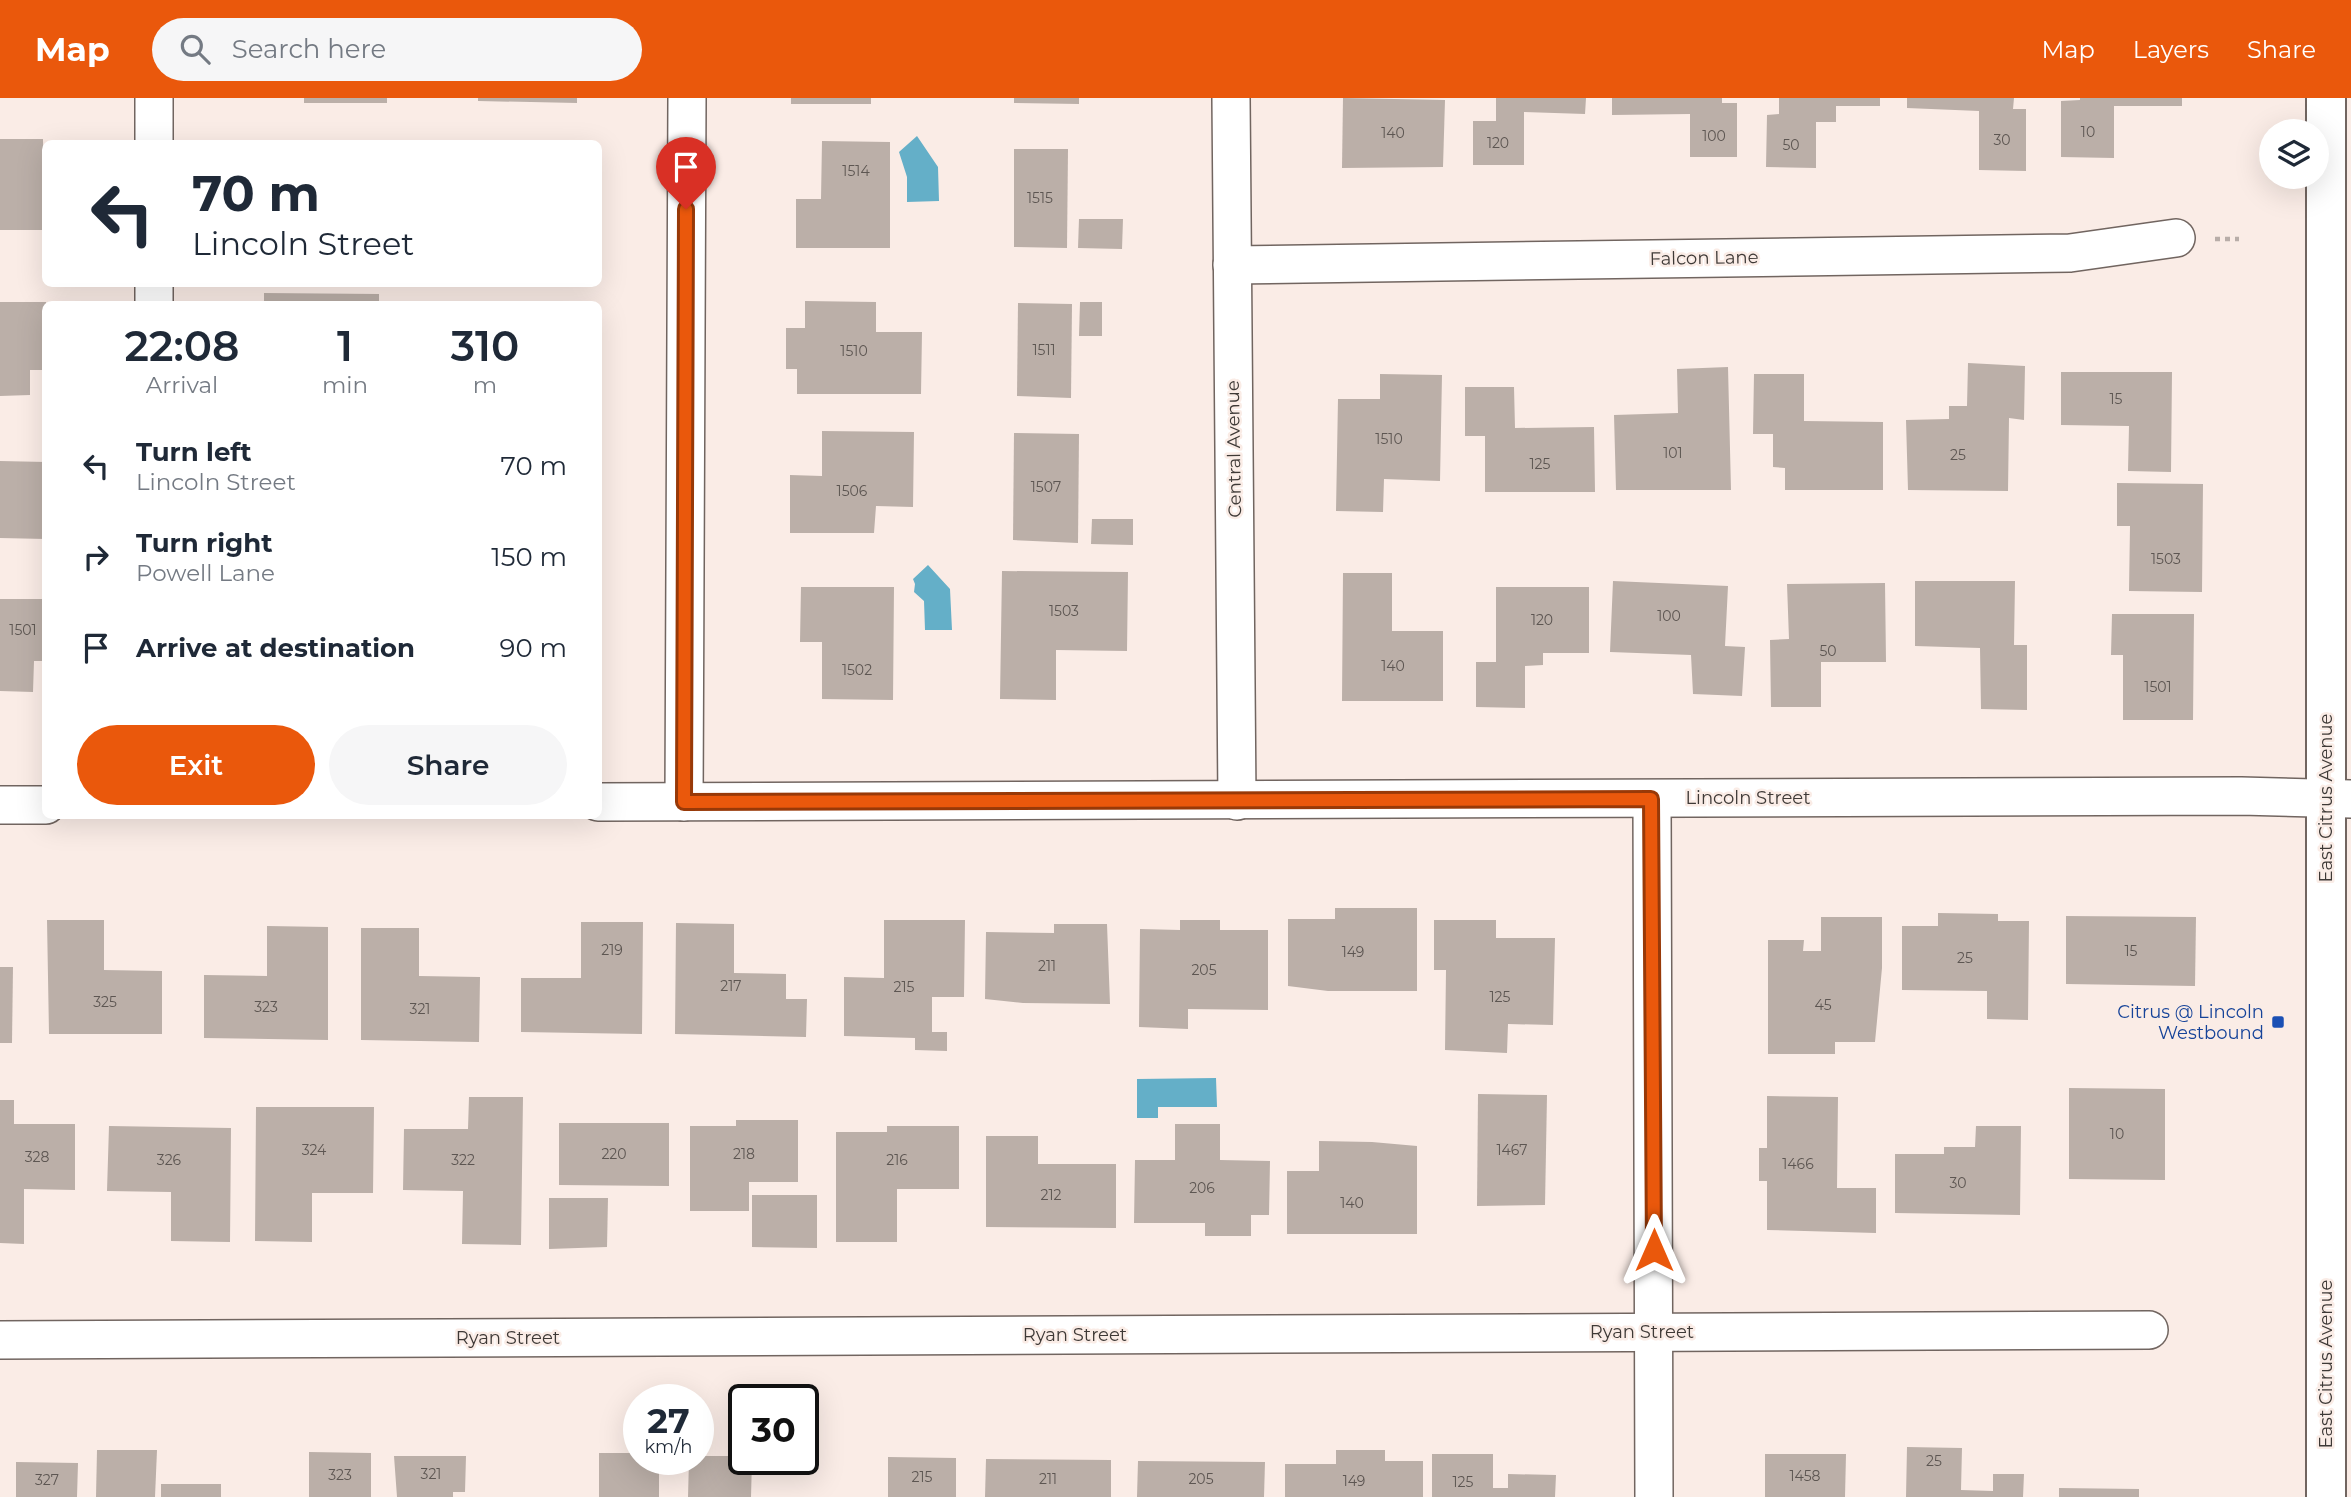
<!DOCTYPE html>
<html lang="en">
<head>
<meta charset="utf-8">
<style>
  :root { --surface:#fff; --page:#f6f6f7; --text:#1f2937; --muted:#747a83; --accent:#ea580c }
  body { margin:0; font-family:Montserrat,sans-serif; background:var(--page); color:var(--text); height:100vh; display:flex; flex-direction:column; font-size:26px; white-space:nowrap }
  * { box-sizing:border-box; margin:0 }
  p { font-size:23px; color:var(--muted) }
  .icon { flex:none; width:38px; height:38px; fill:none; stroke:currentColor; stroke-width:2; stroke-linecap:round; stroke-linejoin:round }
  .map { position:relative; flex:1; overflow:hidden }
  .drawer { position:absolute; left:42px; top:203px; width:560px; height:518px; display:flex; flex-direction:column; background:var(--surface); border-radius:10px; box-shadow:0 7px 28px #0002 }
  .drawer>* { flex:none }
  .top-card { position:absolute; left:42px; top:42px; width:560px; height:147px; border-radius:10px; box-shadow:0 7px 28px #0002; background:#fff; color:var(--text); overflow:hidden }
  .tools { position:absolute; left:2259px; top:21px; display:grid; gap:14px }
  .tools a { display:grid; place-items:center; width:70px; height:70px; border-radius:50%; background:var(--surface); box-shadow:0 7px 28px #0002; font-size:35px }
  .speed { position:absolute; left:623px; top:1286px; display:flex; gap:14px; font-size:35px; font-weight:700; text-align:center }
  .speed>* { display:grid; place-content:center; width:91px; height:91px; border-radius:50%; background:var(--surface); box-shadow:0 7px 28px #0002; line-height:1 }
  .speed small { font-size:18px; font-weight:400 }
  .speed .limit { border:4px solid #111; border-radius:10px; background:#fff; color:#111 }
  .pin { position:absolute; display:grid; place-items:center; width:60px; height:60px; color:#fff; margin:-72px -30px; border-radius:50% 50% 50% 0; rotate:-45deg; box-shadow:0 0 7px #0007 }
  .pin .icon { rotate:45deg }
  .me { position:absolute; width:77px; margin:-38px; rotate:0deg; stroke-linejoin:round; filter:drop-shadow(0 0 5px #0008) }
  .turn { display:flex; align-items:center; gap:24px; height:147px; padding:0 35px; font-size:32px }
  .turn .icon { width:91px; height:91px; stroke-width:2.5 }
  .turn b { display:block; font-size:49px; line-height:60px }
  .eta { display:flex; justify-content:space-evenly; align-items:center; height:119px; text-align:center }
  .eta b { font-size:42px; font-weight:600; line-height:49px }
  .cta { display:flex; gap:14px; margin-top:auto; padding:14px 35px }
  .cta a { flex:1; height:80px; border-radius:42px; background:var(--accent); color:#fff; font-size:28px; font-weight:600; line-height:80px; text-align:center }
  .cta a+a { background:var(--page); color:var(--text) }
  ul { padding:0; list-style:none }
  li { display:flex; align-items:center; gap:21px; height:91px; padding:0 35px }
  li div { flex:1 }
  li b { display:block; font-size:26px }
  li em { font-style:normal }
  header { display:flex; align-items:center; gap:42px; box-sizing:border-box; height:98px; padding:0 35px; background:var(--accent); color:#fff }
  header strong { font-size:33px }
  nav { display:flex; gap:38px; margin-inline-start:auto; font-size:24px }
  .search { width:490px; height:63px; background:var(--page); display:flex; align-items:center; gap:18px; box-sizing:border-box; padding:0 24px; border-radius:38px; color:var(--muted); font-size:26px }
  .map>svg:first-child { display:block }
  .water { fill:#64afc8 }
  .building { fill:#bbafa8 }
  .lines { fill:none; stroke-linecap:round; stroke-linejoin:round }
  .minor-casing { stroke:#716560; stroke-width:40 }
  .tertiary-casing { stroke:#716560; stroke-width:42 }
  .path { stroke:#b8ada8; stroke-width:4.5; stroke-dasharray:5 5; stroke-linecap:butt }
  .minor { stroke:#fff; stroke-width:37 }
  .tertiary { stroke:#fff; stroke-width:38 }
  .route-casing { stroke:#983908; stroke-width:18 }
  .route { stroke:#ea580c; stroke-width:12 }
  .transit-dot { fill:#1a4fb4; stroke:#faece6; stroke-width:2.5 }
  .labels { text-anchor:middle; stroke-width:5; stroke-linejoin:round; paint-order:stroke }
  .number-label { font-size:14px; fill:#5d5652 }
  .street-label { font-size:18px; fill:#3e3936; stroke:#faece6 }
  .transit-label { font-size:18px; fill:#164399; stroke:#faece6; text-anchor:end }
</style>
</head>
<body>
<header>
<strong>Map</strong>
<div class="search"><svg class="icon" aria-label="search" viewBox="0 0 24 24"><circle cx="10" cy="10" r="6"/><path d="M15 15l6 6"/></svg>Search here</div>
<nav><a>Map</a><a>Layers</a><a>Share</a></nav>
</header>
<div class="map">
<svg width="2351" height="1399" viewBox="0 0 2351 1399">
  <rect width="100%" height="100%" fill="#faece6"/>
  <!-- water -->
  <g class="water">
    <path d="M 917,38 L 938,69 L 939,103 L 907,104 L 907,79 L 899,54 Z"/>
    <path d="M 928,467 L 950,491 L 952,532 L 925,532 L 924,503 L 914,494 L 915,486 L 913,481 Z"/>
    <path d="M 1216,980 L 1217,1009 L 1158,1009 L 1158,1020 L 1137,1020 L 1137,981 Z"/>
  </g>
  <!-- building -->
  <g class="building">
    <rect x="304" y="0" width="83" height="5"/>
    <path d="M 478,0 L 577,0 L 577,5 L 478,3 Z"/>
    <rect x="791" y="0" width="80" height="6"/>
    <path d="M 1014,0 L 1079,0 L 1079,6 L 1014,5 Z"/>
    <path d="M 1343,0 L 1445,2 L 1443,69 L 1342,70 Z"/>
    <path d="M 1496,0 L 1586,0 L 1585,16 L 1524,14 L 1524,67 L 1473,67 L 1473,23 L 1496,23 Z"/>
    <path d="M 1612,0 L 1722,0 L 1722,5 L 1737,5 L 1737,59 L 1690,59 L 1690,16 L 1612,17 Z"/>
    <path d="M 1779,0 L 1880,0 L 1880,8 L 1836,8 L 1836,24 L 1816,24 L 1816,70 L 1766,69 L 1767,17 L 1779,16 Z"/>
    <path d="M 1907,0 L 2014,0 L 2013,11 L 2026,11 L 2026,73 L 1979,72 L 1979,13 L 1907,10 Z"/>
    <path d="M 2080,0 L 2182,0 L 2182,8 L 2114,8 L 2114,60 L 2061,59 L 2061,3 L 2080,2 Z"/>
    <path d="M 0,41 L 43,41 L 44,132 L 0,132 Z"/>
    <path d="M 822,43 L 890,44 L 890,150 L 796,150 L 796,101 L 821,101 Z"/>
    <path d="M 1014,51 L 1068,51 L 1067,150 L 1014,149 Z"/>
    <path d="M 1079,121 L 1123,121 L 1122,151 L 1078,150 Z"/>
    <path d="M 264,195 L 379,196 L 379,206 L 264,206 Z"/>
    <path d="M 805,203 L 876,204 L 876,234 L 922,234 L 921,296 L 797,296 L 797,271 L 786,271 L 786,230 L 805,230 Z"/>
    <path d="M 0,204 L 46,204 L 46,272 L 30,272 L 30,297 L 0,298 Z"/>
    <path d="M 1080,204 L 1102,204 L 1102,238 L 1079,238 Z"/>
    <path d="M 1018,205 L 1072,206 L 1071,300 L 1017,298 Z"/>
    <path d="M 1968,265 L 2025,268 L 2024,322 L 2009,320 L 2008,393 L 1908,392 L 1906,322 L 1949,321 L 1949,308 L 1967,308 Z"/>
    <path d="M 1728,269 L 1731,392 L 1616,392 L 1614,317 L 1678,315 L 1677,271 Z"/>
    <path d="M 2061,274 L 2172,274 L 2171,374 L 2128,373 L 2129,328 L 2061,327 Z"/>
    <path d="M 1380,276 L 1442,277 L 1440,383 L 1384,381 L 1383,414 L 1336,413 L 1338,301 L 1380,301 Z"/>
    <path d="M 1754,276 L 1804,276 L 1804,323 L 1883,324 L 1883,392 L 1785,392 L 1785,370 L 1773,369 L 1773,336 L 1753,336 Z"/>
    <path d="M 1465,289 L 1514,289 L 1515,330 L 1594,329 L 1595,394 L 1485,394 L 1485,338 L 1465,338 Z"/>
    <path d="M 822,333 L 914,334 L 913,409 L 876,408 L 874,435 L 790,435 L 790,377 L 822,378 Z"/>
    <path d="M 1014,335 L 1079,336 L 1078,445 L 1013,442 Z"/>
    <path d="M 0,363 L 46,364 L 46,441 L 0,440 Z"/>
    <path d="M 2117,385 L 2203,386 L 2202,494 L 2129,493 L 2130,428 L 2117,428 Z"/>
    <path d="M 1092,421 L 1133,421 L 1133,447 L 1091,446 Z"/>
    <path d="M 1002,473 L 1128,474 L 1127,553 L 1056,552 L 1056,602 L 1000,601 Z"/>
    <path d="M 1343,475 L 1392,475 L 1392,533 L 1443,533 L 1443,603 L 1342,603 Z"/>
    <path d="M 1613,483 L 1728,488 L 1725,548 L 1745,549 L 1742,598 L 1693,596 L 1691,557 L 1610,554 Z"/>
    <path d="M 1915,483 L 2015,483 L 2014,547 L 2027,547 L 2027,612 L 1981,611 L 1980,550 L 1915,548 Z"/>
    <path d="M 1885,485 L 1886,564 L 1821,564 L 1821,609 L 1771,609 L 1770,542 L 1789,541 L 1787,486 Z"/>
    <path d="M 801,489 L 894,489 L 893,602 L 822,601 L 822,544 L 800,544 Z"/>
    <path d="M 1496,489 L 1589,489 L 1589,555 L 1543,555 L 1543,567 L 1525,568 L 1525,610 L 1476,609 L 1476,564 L 1496,564 Z"/>
    <path d="M 0,501 L 46,501 L 46,563 L 34,563 L 33,594 L 0,593 Z"/>
    <path d="M 2112,516 L 2194,516 L 2193,622 L 2123,622 L 2123,557 L 2111,557 Z"/>
    <path d="M 1335,810 L 1417,810 L 1417,893 L 1328,893 L 1288,888 L 1288,821 L 1335,821 Z"/>
    <path d="M 1938,815 L 1998,816 L 1998,823 L 2029,823 L 2028,922 L 1987,921 L 1987,893 L 1902,892 L 1902,828 L 1938,828 Z"/>
    <path d="M 2066,818 L 2196,819 L 2195,888 L 2066,886 Z"/>
    <path d="M 1821,819 L 1882,819 L 1882,870 L 1875,944 L 1835,944 L 1835,956 L 1768,956 L 1768,842 L 1804,842 L 1803,853 L 1821,853 Z"/>
    <path d="M 47,822 L 104,822 L 104,872 L 162,873 L 162,936 L 49,936 Z"/>
    <path d="M 884,822 L 965,822 L 964,899 L 932,899 L 932,934 L 947,934 L 947,953 L 915,952 L 915,940 L 844,938 L 844,879 L 884,880 Z"/>
    <path d="M 1180,822 L 1220,822 L 1220,832 L 1268,832 L 1268,912 L 1188,911 L 1188,931 L 1139,929 L 1140,831 L 1180,832 Z"/>
    <path d="M 1434,822 L 1496,822 L 1496,840 L 1555,840 L 1553,927 L 1508,926 L 1507,955 L 1445,952 L 1446,872 L 1434,872 Z"/>
    <path d="M 581,824 L 643,824 L 642,936 L 521,934 L 521,880 L 581,880 Z"/>
    <path d="M 676,825 L 734,826 L 734,875 L 786,876 L 786,901 L 807,901 L 806,939 L 675,936 Z"/>
    <path d="M 1054,826 L 1107,826 L 1110,906 L 1023,905 L 985,901 L 986,834 L 1054,835 Z"/>
    <path d="M 267,828 L 328,829 L 328,942 L 204,940 L 204,877 L 267,878 Z"/>
    <path d="M 361,830 L 419,830 L 419,878 L 480,879 L 479,944 L 361,942 Z"/>
    <path d="M 0,869 L 13,869 L 12,945 L 0,945 Z"/>
    <path d="M 2069,990 L 2165,991 L 2165,1082 L 2069,1081 Z"/>
    <path d="M 1478,996 L 1547,997 L 1545,1107 L 1477,1108 Z"/>
    <path d="M 1767,998 L 1838,999 L 1837,1090 L 1876,1090 L 1876,1135 L 1767,1132 L 1767,1083 L 1759,1083 L 1759,1050 L 1767,1050 Z"/>
    <path d="M 469,999 L 523,999 L 521,1147 L 462,1146 L 463,1093 L 403,1092 L 404,1031 L 468,1031 Z"/>
    <path d="M 0,1002 L 14,1002 L 14,1026 L 75,1026 L 75,1092 L 24,1091 L 24,1146 L 0,1145 Z"/>
    <path d="M 256,1009 L 374,1009 L 373,1095 L 312,1095 L 312,1144 L 255,1143 Z"/>
    <path d="M 736,1022 L 798,1022 L 798,1084 L 749,1084 L 749,1113 L 690,1113 L 690,1028 L 736,1028 Z"/>
    <path d="M 559,1025 L 669,1025 L 669,1088 L 559,1087 Z"/>
    <path d="M 1175,1026 L 1220,1026 L 1220,1062 L 1270,1063 L 1269,1117 L 1251,1117 L 1251,1138 L 1205,1138 L 1205,1125 L 1134,1125 L 1135,1062 L 1175,1062 Z"/>
    <path d="M 109,1028 L 231,1030 L 230,1144 L 171,1143 L 171,1094 L 107,1093 Z"/>
    <path d="M 887,1028 L 959,1028 L 959,1091 L 897,1091 L 897,1144 L 836,1144 L 836,1034 L 887,1034 Z"/>
    <path d="M 1976,1028 L 2021,1028 L 2020,1117 L 1895,1115 L 1895,1056 L 1944,1056 L 1944,1049 L 1975,1049 Z"/>
    <path d="M 986,1038 L 1038,1038 L 1038,1066 L 1116,1066 L 1116,1130 L 986,1129 Z"/>
    <path d="M 1319,1043 L 1372,1044 L 1417,1048 L 1417,1136 L 1287,1136 L 1287,1073 L 1319,1073 Z"/>
    <path d="M 752,1097 L 817,1097 L 817,1150 L 752,1149 Z"/>
    <path d="M 549,1100 L 608,1100 L 607,1149 L 549,1151 Z"/>
    <path d="M 1907,1349 L 1962,1350 L 1961,1392 L 1993,1393 L 1993,1376 L 2024,1376 L 2023,1399 L 1906,1399 Z"/>
    <path d="M 97,1352 L 157,1352 L 155,1399 L 96,1399 Z"/>
    <path d="M 1336,1352 L 1385,1352 L 1385,1363 L 1423,1363 L 1423,1399 L 1285,1399 L 1285,1366 L 1336,1366 Z"/>
    <path d="M 309,1354 L 371,1355 L 371,1399 L 309,1399 Z"/>
    <path d="M 599,1355 L 639,1355 L 639,1362 L 659,1362 L 659,1399 L 599,1399 Z"/>
    <path d="M 1432,1356 L 1493,1356 L 1493,1390 L 1508,1390 L 1508,1376 L 1556,1377 L 1555,1399 L 1432,1399 Z"/>
    <path d="M 1765,1356 L 1846,1356 L 1845,1399 L 1765,1399 Z"/>
    <path d="M 394,1358 L 466,1358 L 465,1394 L 453,1394 L 453,1399 L 397,1399 Z"/>
    <path d="M 698,1358 L 744,1358 L 744,1362 L 752,1362 L 751,1399 L 688,1399 L 689,1362 L 698,1362 Z"/>
    <path d="M 888,1359 L 956,1360 L 956,1399 L 888,1399 Z"/>
    <path d="M 986,1361 L 1111,1362 L 1111,1399 L 985,1399 Z"/>
    <path d="M 1138,1363 L 1265,1364 L 1264,1399 L 1137,1399 Z"/>
    <path d="M 16,1364 L 78,1365 L 77,1399 L 16,1399 Z"/>
    <rect x="161" y="1386" width="60" height="13"/>
    <path d="M 2059,1390 L 2139,1391 L 2139,1399 L 2059,1399 Z"/>
  </g>
  <g class="lines">
    <defs>
      <g id="minor">
        <path d="M 154,0 L 154,46"/>
        <path d="M 1231,0 L 1237,703"/>
        <path d="M 1232,167 L 2070,155 L 2176,140"/>
        <path d="M 154,186 L 154,206"/>
        <path d="M 1652,701 L 1654,1399"/>
        <path d="M 598,704 L 2241,698 L 2351,701"/>
        <path d="M 684,704 L 687,0"/>
        <path d="M 0,707 L 46,707"/>
        <path d="M 0,1242 L 2149,1232"/>
      </g>
      <path id="tertiary" d="M 2326,0 L 2326,1399"/>
    </defs>
    <!-- minor casing -->
    <use href="#minor" class="minor-casing"/>
    <!-- tertiary casing -->
    <use href="#tertiary" class="tertiary-casing"/>
    <!-- path -->
    <path class="path" d="M 2215,141 L 2239,141"/>
    <!-- minor -->
    <use href="#minor" class="minor"/>
    <!-- tertiary -->
    <use href="#tertiary" class="tertiary"/>
  </g>
  <g class="lines">
    <defs>
      <path id="route" d="M 686,111 L 684,704 L 1651,701 L 1654,1152"/>
    </defs>
    <!-- route casing -->
    <use href="#route" class="route-casing"/>
    <!-- route -->
    <use href="#route" class="route"/>
  </g>
  <!-- markers -->
  <rect class="transit-dot" x="2271" y="917" width="14" height="14" rx="3.5"/>
  <g class="labels">
    <!-- number labels -->
    <g class="number-label">
      <text x="2088" y="39">10</text>
      <text x="1393" y="40">140</text>
      <text x="1714" y="43">100</text>
      <text x="2002" y="47">30</text>
      <text x="1498" y="50">120</text>
      <text x="1791" y="52">50</text>
      <text x="856" y="78">1514</text>
      <text x="1040" y="105">1515</text>
      <text x="1044" y="257">1511</text>
      <text x="854" y="258">1510</text>
      <text x="2116" y="306">15</text>
      <text x="1389" y="346">1510</text>
      <text x="1673" y="360">101</text>
      <text x="1958" y="362">25</text>
      <text x="1540" y="371">125</text>
      <text x="1046" y="394">1507</text>
      <text x="852" y="398">1506</text>
      <text x="2166" y="466">1503</text>
      <text x="1064" y="518">1503</text>
      <text x="1669" y="523">100</text>
      <text x="1542" y="527">120</text>
      <text x="23" y="537">1501</text>
      <text x="1828" y="558">50</text>
      <text x="1393" y="573">140</text>
      <text x="857" y="577">1502</text>
      <text x="2158" y="594">1501</text>
      <text x="612" y="857">219</text>
      <text x="2131" y="858">15</text>
      <text x="1353" y="859">149</text>
      <text x="1965" y="865">25</text>
      <text x="1047" y="873">211</text>
      <text x="1204" y="877">205</text>
      <text x="731" y="893">217</text>
      <text x="904" y="894">215</text>
      <text x="1500" y="904">125</text>
      <text x="105" y="909">325</text>
      <text x="1823" y="912">45</text>
      <text x="266" y="914">323</text>
      <text x="420" y="916">321</text>
      <text x="2117" y="1041">10</text>
      <text x="314" y="1057">324</text>
      <text x="1512" y="1057">1467</text>
      <text x="614" y="1061">220</text>
      <text x="744" y="1061">218</text>
      <text x="37" y="1064">328</text>
      <text x="169" y="1067">326</text>
      <text x="463" y="1067">322</text>
      <text x="897" y="1067">216</text>
      <text x="1798" y="1071">1466</text>
      <text x="1958" y="1090">30</text>
      <text x="1202" y="1095">206</text>
      <text x="1051" y="1102">212</text>
      <text x="1352" y="1110">140</text>
      <text x="1934" y="1368">25</text>
      <text x="431" y="1381">321</text>
      <text x="340" y="1382">323</text>
      <text x="1805" y="1383">1458</text>
      <text x="922" y="1384">215</text>
      <text x="1048" y="1386">211</text>
      <text x="1201" y="1386">205</text>
      <text x="47" y="1387">327</text>
      <text x="1354" y="1388">149</text>
      <text x="1463" y="1389">125</text>
    </g>
    <!-- street labels -->
    <g class="street-label">
      <text transform="translate(1704 160) rotate(-1)" y="6">Falcon Lane</text>
      <text transform="translate(1234 351) rotate(-91)" y="6">Central Avenue</text>
      <text x="1748" y="706">Lincoln Street</text>
      <text transform="translate(2326 700) rotate(-90)" y="6">East Citrus Avenue</text>
      <text x="1642" y="1240">Ryan Street</text>
      <text x="1075" y="1243">Ryan Street</text>
      <text x="508" y="1246">Ryan Street</text>
      <text transform="translate(2326 1266) rotate(-90)" y="6">East Citrus Avenue</text>
    </g>
    <!-- transit labels -->
    <g class="transit-label">
      <text x="2264" y="920">Citrus @ Lincoln<tspan x="2264" dy="21">Westbound</tspan></text>
    </g>
  </g>
</svg>
<div class="tools">
<a><svg class="icon" aria-label="layers" viewBox="0 0 24 24"><path d="M12 4l9 5-9 5-9-5zM3 14l9 5 9-5"/></svg></a>
</div>
<div class="speed"><div>27<small>km/h</small></div><div class="limit">30</div></div>
<div class="pin" style="left:686px;top:111px;background:#d93025"><svg class="icon" aria-label="arrive" viewBox="0 0 24 24"><path d="M6 21V4h12l-3 4 3 4H6"/></svg></div>
<svg class="me" style="left:1654px;top:1152px" viewBox="-20 -20 40 40"><path d="M0-17L14 15 0 8-14 15z" fill="#ea580c" stroke="#fff" stroke-width="4"/></svg>
<div class="top-card">
<div class="turn"><svg class="icon" aria-label="left" viewBox="0 0 24 24"><path d="M17 20v-9H6M10 6l-5 5 5 5"/></svg><div><b>70 m</b>Lincoln Street</div></div>
</div>
<section class="drawer">
<div class="eta">
<div><b>22:08</b><p>Arrival</p></div>
<div><b>1</b><p>min</p></div>
<div><b>310</b><p>m</p></div>
</div>
<ul>
<li><svg class="icon" aria-label="left" viewBox="0 0 24 24"><path d="M17 20v-9H6M10 6l-5 5 5 5"/></svg><div><b>Turn left</b><p>Lincoln Street</p></div><em>70 m</em></li>
<li><svg class="icon" aria-label="right" viewBox="0 0 24 24"><path d="M7 20v-9h11M14 6l5 5-5 5"/></svg><div><b>Turn right</b><p>Powell Lane</p></div><em>150 m</em></li>
<li><svg class="icon" aria-label="arrive" viewBox="0 0 24 24"><path d="M6 21V4h12l-3 4 3 4H6"/></svg><div><b>Arrive at destination</b></div><em>90 m</em></li>
</ul>
<div class="cta"><a>Exit</a><a>Share</a></div>
</section>
</div>
</body>
</html>
